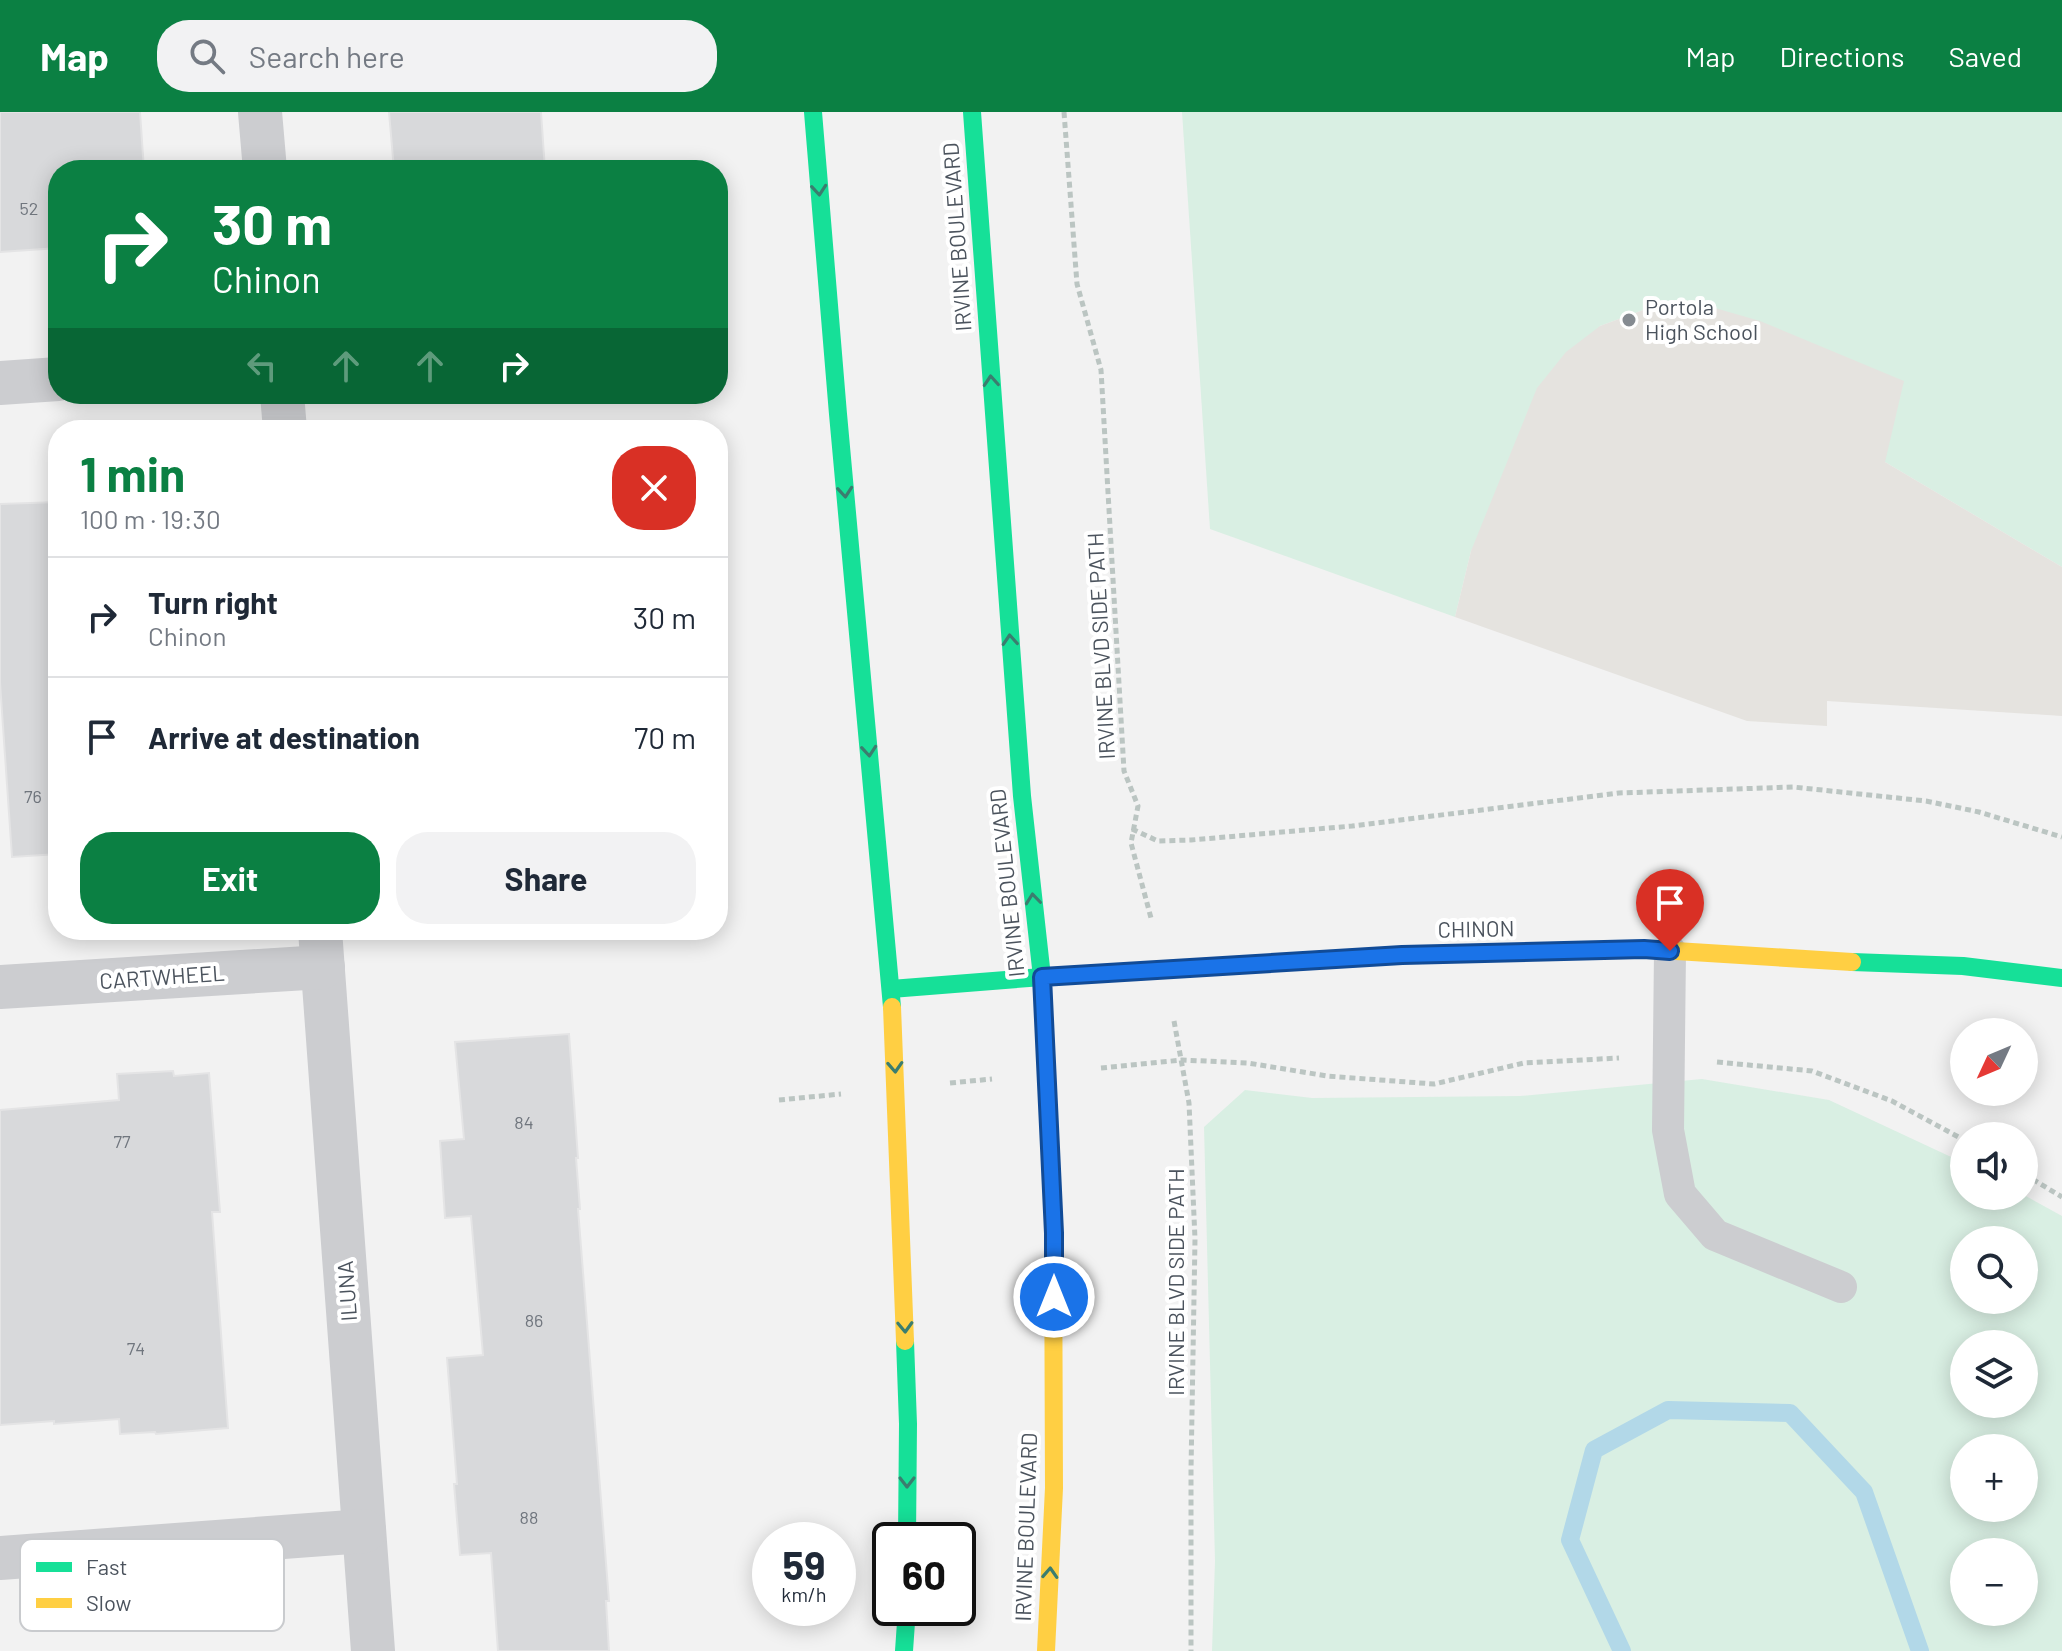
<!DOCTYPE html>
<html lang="en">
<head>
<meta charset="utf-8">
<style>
  :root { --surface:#fff; --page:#f2f2f3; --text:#1f2937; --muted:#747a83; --line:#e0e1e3; --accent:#0b8043 }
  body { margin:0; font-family:Barlow,sans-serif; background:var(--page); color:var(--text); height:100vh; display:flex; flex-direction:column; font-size:30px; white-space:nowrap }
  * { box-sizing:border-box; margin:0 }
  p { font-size:26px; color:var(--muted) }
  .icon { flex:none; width:44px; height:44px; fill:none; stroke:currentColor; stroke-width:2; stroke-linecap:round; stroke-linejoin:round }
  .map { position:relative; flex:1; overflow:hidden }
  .details { position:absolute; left:48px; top:308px; width:680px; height:520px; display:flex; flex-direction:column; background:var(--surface); border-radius:32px; box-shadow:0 4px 20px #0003 }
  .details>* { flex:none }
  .banner { position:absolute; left:48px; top:48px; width:680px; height:244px; border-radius:32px; box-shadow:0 4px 20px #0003; background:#0b8043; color:#fff; overflow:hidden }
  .needle { width:52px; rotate:226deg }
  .tools { position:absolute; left:1950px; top:906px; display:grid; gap:16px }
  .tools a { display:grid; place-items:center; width:88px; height:88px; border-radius:50%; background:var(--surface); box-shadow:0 4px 20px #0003; font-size:40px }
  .speed { position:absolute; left:752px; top:1410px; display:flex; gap:16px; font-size:40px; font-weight:700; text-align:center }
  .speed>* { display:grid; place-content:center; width:104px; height:104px; border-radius:50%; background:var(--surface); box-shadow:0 4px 20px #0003; line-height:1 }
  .speed small { font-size:20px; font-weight:400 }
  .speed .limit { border:4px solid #111; border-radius:12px; background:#fff; color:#111 }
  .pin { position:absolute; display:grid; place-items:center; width:68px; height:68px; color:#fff; margin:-82px -34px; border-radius:50% 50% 50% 0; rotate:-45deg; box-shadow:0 0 8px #0007 }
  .pin .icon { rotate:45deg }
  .me { position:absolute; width:88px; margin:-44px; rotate:0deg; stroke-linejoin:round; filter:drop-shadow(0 0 6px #0008) }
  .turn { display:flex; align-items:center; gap:28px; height:168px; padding:0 32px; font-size:36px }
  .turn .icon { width:104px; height:104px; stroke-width:2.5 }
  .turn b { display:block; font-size:56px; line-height:68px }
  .lanes { display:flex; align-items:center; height:76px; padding:0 32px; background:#0003; justify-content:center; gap:40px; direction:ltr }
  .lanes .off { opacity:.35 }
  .round { display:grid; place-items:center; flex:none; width:84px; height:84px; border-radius:32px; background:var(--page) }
  .head { display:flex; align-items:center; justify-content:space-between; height:136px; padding:0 32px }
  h1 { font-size:48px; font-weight:700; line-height:60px; color:var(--accent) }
  .primary-button { display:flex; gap:16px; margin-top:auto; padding:16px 32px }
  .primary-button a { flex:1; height:92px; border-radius:32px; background:var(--accent); color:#fff; font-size:32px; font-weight:700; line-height:92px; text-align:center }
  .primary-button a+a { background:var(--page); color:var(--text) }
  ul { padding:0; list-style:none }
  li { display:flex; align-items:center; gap:24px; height:120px; padding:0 32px; border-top:2px solid var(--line) }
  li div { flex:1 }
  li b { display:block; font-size:30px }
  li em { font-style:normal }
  header { display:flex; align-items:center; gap:48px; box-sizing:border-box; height:112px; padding:0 40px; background:var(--accent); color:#fff }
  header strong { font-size:38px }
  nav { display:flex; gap:44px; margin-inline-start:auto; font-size:28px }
  .search { width:560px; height:72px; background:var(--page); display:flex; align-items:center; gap:20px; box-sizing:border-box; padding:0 28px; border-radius:32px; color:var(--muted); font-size:30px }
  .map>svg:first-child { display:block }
  .green { fill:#d9efe3; fill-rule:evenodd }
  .sand { fill:#e5e3df }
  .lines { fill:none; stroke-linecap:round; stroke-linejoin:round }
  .stream { stroke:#b2d8e8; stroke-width:18 }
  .building { fill:#d8d9db; stroke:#e4e4e5; stroke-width:2 }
  .path { stroke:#bbc5c2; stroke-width:5; stroke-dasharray:6 4; stroke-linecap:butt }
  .lane { stroke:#cccdd0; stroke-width:32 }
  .street { stroke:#cccdd0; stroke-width:44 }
  .fast { stroke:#16e098; stroke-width:18 }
  .slow { stroke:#ffcf43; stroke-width:18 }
  .oneway { stroke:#3b7d6f }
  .route-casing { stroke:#114b97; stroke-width:20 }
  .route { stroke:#1a73e8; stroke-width:14 }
  .poi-dot { fill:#858b91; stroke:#fff; stroke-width:3 }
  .labels { text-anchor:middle; stroke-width:8; stroke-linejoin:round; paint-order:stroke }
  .number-label { font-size:18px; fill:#70767e }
  .street-label { font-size:22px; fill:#4b535d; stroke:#fff }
  .poi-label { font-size:22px; fill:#4b535d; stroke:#fff; text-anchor:start }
  .key { fill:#fff; stroke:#c9cbce; stroke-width:2 }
  .key-label { font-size:22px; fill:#4b535d }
</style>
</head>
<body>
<header>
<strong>Map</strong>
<div class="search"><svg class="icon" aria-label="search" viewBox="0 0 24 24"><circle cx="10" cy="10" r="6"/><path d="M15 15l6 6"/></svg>Search here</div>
<nav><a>Map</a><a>Directions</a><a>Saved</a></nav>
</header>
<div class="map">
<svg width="2062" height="1539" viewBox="0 0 2062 1539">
  <rect width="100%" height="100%" fill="#f2f2f2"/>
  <!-- green -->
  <g class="green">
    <path d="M 1182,0 L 2062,0 L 2062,455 L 1885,350 L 1708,194 L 1654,194 L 1600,214 L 1471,439 L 1455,505 L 1210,417 Z"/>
    <path d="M 1702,967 L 1829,988 L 1964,1051 L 1964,1084 L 2024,1083 L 2062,1104 L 2062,1539 L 1212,1539 L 1215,1449 L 1204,1015 L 1245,978 L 1312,986 L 1520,984 ZM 1964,1128 L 2024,1128 L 2024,1188 L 1964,1188 ZM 1964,1232 L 2024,1232 L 2024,1292 L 1964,1292 ZM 1964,1336 L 2024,1336 L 2024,1396 L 1964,1396 ZM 1964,1440 L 2024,1440 L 2024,1500 L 1964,1500 Z"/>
  </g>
  <!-- sand -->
  <path class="sand" d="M 1654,194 L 1708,194 L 1760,209 L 1904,269 L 1885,350 L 2062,455 L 2062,604 L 1827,589 L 1827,614 L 1747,609 L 1455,505 L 1471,439 L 1537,276 L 1566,240 L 1600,214 Z"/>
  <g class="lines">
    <!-- stream -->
    <path class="stream" d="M 1622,1539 L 1570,1428 L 1594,1338 L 1668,1298 L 1790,1301 L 1864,1380 L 1920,1539"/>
  </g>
  <!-- building -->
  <g class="building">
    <path d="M 0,0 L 140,0 L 144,58 L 58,58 L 58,136 L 0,140 Z"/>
    <path d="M 389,0 L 541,0 L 545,58 L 394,58 Z"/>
    <path d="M 58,390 L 58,742 L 12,745 L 0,571 L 0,392 Z"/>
    <path d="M 569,922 L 578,1046 L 576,1046 L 580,1097 L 578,1097 L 609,1489 L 606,1489 L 609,1539 L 498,1539 L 491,1441 L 460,1443 L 454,1372 L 457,1372 L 447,1246 L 483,1243 L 471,1104 L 445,1106 L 440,1029 L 464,1027 L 455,930 Z"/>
    <path d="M 173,959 L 174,964 L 209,961 L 220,1100 L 212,1100 L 228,1316 L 156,1322 L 155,1320 L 120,1322 L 119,1307 L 54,1312 L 54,1309 L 0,1313 L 0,998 L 119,988 L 117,962 Z"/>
  </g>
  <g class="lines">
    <!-- path -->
    <g class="path">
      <path d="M 1064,0 L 1077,172 L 1101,258 L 1124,659 L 1138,694 L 1131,731 L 1151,806"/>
      <path d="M 1132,717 L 1158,729 L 1191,728 L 1352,714 L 1619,681 L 1793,675 L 1926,689 L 1979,700 L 2062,725"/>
      <path d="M 1174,909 L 1189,991 L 1195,1127 L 1191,1358 L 1191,1539"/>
      <path d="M 1717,950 L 1812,959 L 1892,989 L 1964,1028"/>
      <path d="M 1101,956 L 1182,948 L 1248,951 L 1327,964 L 1434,972 L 1524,951 L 1619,946"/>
      <path d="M 950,971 L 992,967"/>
      <path d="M 779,988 L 841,982"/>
      <path d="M 2024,1062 L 2062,1085"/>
    </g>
    <!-- lane -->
    <path class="lane" d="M 1670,839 L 1668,1018 L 1680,1082 L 1715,1123 L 1841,1175"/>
    <!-- street -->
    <g class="street">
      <path d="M 260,0 L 265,58"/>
      <path d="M 0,271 L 58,267"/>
      <path d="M 282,282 L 285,318"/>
      <path d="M 320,818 L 373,1539"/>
      <path d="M 0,875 L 323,855"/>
      <path d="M 0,1446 L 364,1419"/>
    </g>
    <!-- fast -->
    <g class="fast">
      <path d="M 813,0 L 838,302 L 892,895"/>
      <path d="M 972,0 L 1022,684 L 1042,865 L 1053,1101"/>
      <path d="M 1852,850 L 1963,854 L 2062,866"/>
      <path d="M 891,877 L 1042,865 L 1402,843"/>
      <path d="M 905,1229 L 908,1312 L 907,1428"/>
      <path d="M 904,1539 L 907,1496"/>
    </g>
    <!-- slow -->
    <g class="slow">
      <path d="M 1402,843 L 1644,837 L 1852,850"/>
      <path d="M 892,895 L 905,1229"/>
      <path d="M 1046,1539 L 1054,1376 L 1053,1101"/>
    </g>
  </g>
  <!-- one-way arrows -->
  <defs><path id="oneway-chevron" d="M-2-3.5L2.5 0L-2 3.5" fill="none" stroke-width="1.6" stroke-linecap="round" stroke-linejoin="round" transform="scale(2)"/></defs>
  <g class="oneway">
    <use href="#oneway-chevron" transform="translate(819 78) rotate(85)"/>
    <use href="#oneway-chevron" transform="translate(991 269) rotate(-94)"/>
    <use href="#oneway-chevron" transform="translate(845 380) rotate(85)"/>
    <use href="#oneway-chevron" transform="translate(1010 528) rotate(-94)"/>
    <use href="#oneway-chevron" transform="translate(869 639) rotate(85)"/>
    <use href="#oneway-chevron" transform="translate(1033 787) rotate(-96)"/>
    <use href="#oneway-chevron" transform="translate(895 955) rotate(87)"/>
    <use href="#oneway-chevron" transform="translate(905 1215) rotate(88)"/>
    <use href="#oneway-chevron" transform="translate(907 1370) rotate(90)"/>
    <use href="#oneway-chevron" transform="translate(1050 1461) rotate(-87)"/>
  </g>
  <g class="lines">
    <defs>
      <path id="route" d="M 1054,1185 L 1054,1121 L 1042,865 L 1402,843 L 1644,837 L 1670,839"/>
    </defs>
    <!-- route casing -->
    <use href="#route" class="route-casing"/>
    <!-- route -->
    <use href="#route" class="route"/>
  </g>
  <!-- markers -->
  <circle class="poi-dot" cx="1629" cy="208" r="8"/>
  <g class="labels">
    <!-- number labels -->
    <g class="number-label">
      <text x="29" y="103">52</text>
      <text x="33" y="691">76</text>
      <text x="524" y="1017">84</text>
      <text x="122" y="1036">77</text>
      <text x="534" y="1215">86</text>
      <text x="136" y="1243">74</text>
      <text x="529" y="1412">88</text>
    </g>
    <!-- street labels -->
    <g class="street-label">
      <text transform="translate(957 125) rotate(-94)" y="8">IRVINE BOULEVARD</text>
      <text transform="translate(1101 534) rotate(-93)" y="8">IRVINE BLVD SIDE PATH</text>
      <text transform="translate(1007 771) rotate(-96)" y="8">IRVINE BOULEVARD</text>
      <text transform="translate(1476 817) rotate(-1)" y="8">CHINON</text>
      <text transform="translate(162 865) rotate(-4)" y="8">CARTWHEEL</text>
      <text transform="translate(1176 1170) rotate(-90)" y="8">IRVINE BLVD SIDE PATH</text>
      <text transform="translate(347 1179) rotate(-94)" y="8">ILUNA</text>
      <text transform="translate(1026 1415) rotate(-88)" y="8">IRVINE BOULEVARD</text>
    </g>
    <!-- poi labels -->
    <g class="poi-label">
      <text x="1645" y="203">Portola<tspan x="1645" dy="25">High School</tspan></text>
    </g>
  </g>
  <!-- legend -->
  <rect x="20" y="1427" width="264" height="92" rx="12" class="key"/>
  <rect x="36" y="1450" width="36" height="10" fill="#16e098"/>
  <rect x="36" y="1486" width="36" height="10" fill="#ffcf43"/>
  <g class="key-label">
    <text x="86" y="1463">Fast</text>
    <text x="86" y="1499">Slow</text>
  </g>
</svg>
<div class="tools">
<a><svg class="needle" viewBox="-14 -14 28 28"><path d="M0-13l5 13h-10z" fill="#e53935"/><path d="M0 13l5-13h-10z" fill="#747a83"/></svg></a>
<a><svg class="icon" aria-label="sound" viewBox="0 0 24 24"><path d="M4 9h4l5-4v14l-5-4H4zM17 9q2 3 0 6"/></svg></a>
<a><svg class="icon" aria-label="search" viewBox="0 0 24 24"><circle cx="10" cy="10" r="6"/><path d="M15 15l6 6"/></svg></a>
<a><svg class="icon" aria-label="layers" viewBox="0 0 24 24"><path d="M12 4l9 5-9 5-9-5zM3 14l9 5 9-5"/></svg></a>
<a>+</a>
<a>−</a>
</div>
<div class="speed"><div>59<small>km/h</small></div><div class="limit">60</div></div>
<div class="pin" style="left:1670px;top:839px;background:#d93025"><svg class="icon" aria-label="arrive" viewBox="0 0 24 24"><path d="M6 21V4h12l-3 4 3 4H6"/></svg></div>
<svg class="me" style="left:1054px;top:1185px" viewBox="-20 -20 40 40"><circle r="17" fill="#1a73e8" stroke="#fff" stroke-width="3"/><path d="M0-11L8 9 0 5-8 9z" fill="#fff"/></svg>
<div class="banner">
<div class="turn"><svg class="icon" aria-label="right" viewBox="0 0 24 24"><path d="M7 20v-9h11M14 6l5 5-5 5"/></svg><div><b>30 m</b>Chinon</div></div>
<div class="lanes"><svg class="icon off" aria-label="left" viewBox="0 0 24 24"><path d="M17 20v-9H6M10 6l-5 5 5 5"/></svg><svg class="icon off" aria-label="ahead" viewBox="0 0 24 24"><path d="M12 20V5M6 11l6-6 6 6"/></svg><svg class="icon off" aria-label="ahead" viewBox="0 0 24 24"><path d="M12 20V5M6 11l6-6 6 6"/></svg><svg class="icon" aria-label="right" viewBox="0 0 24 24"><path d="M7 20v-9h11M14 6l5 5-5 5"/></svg></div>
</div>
<section class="details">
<div class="head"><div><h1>1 min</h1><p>100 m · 19:30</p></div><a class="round" style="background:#d93025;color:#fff"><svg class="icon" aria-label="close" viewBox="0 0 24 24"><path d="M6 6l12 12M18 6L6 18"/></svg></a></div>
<ul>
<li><svg class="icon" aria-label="right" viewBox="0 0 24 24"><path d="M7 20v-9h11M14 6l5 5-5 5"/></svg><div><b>Turn right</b><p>Chinon</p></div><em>30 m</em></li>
<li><svg class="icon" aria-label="arrive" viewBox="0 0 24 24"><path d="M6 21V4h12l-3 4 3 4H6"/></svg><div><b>Arrive at destination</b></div><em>70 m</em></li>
</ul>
<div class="primary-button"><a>Exit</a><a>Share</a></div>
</section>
</div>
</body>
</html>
